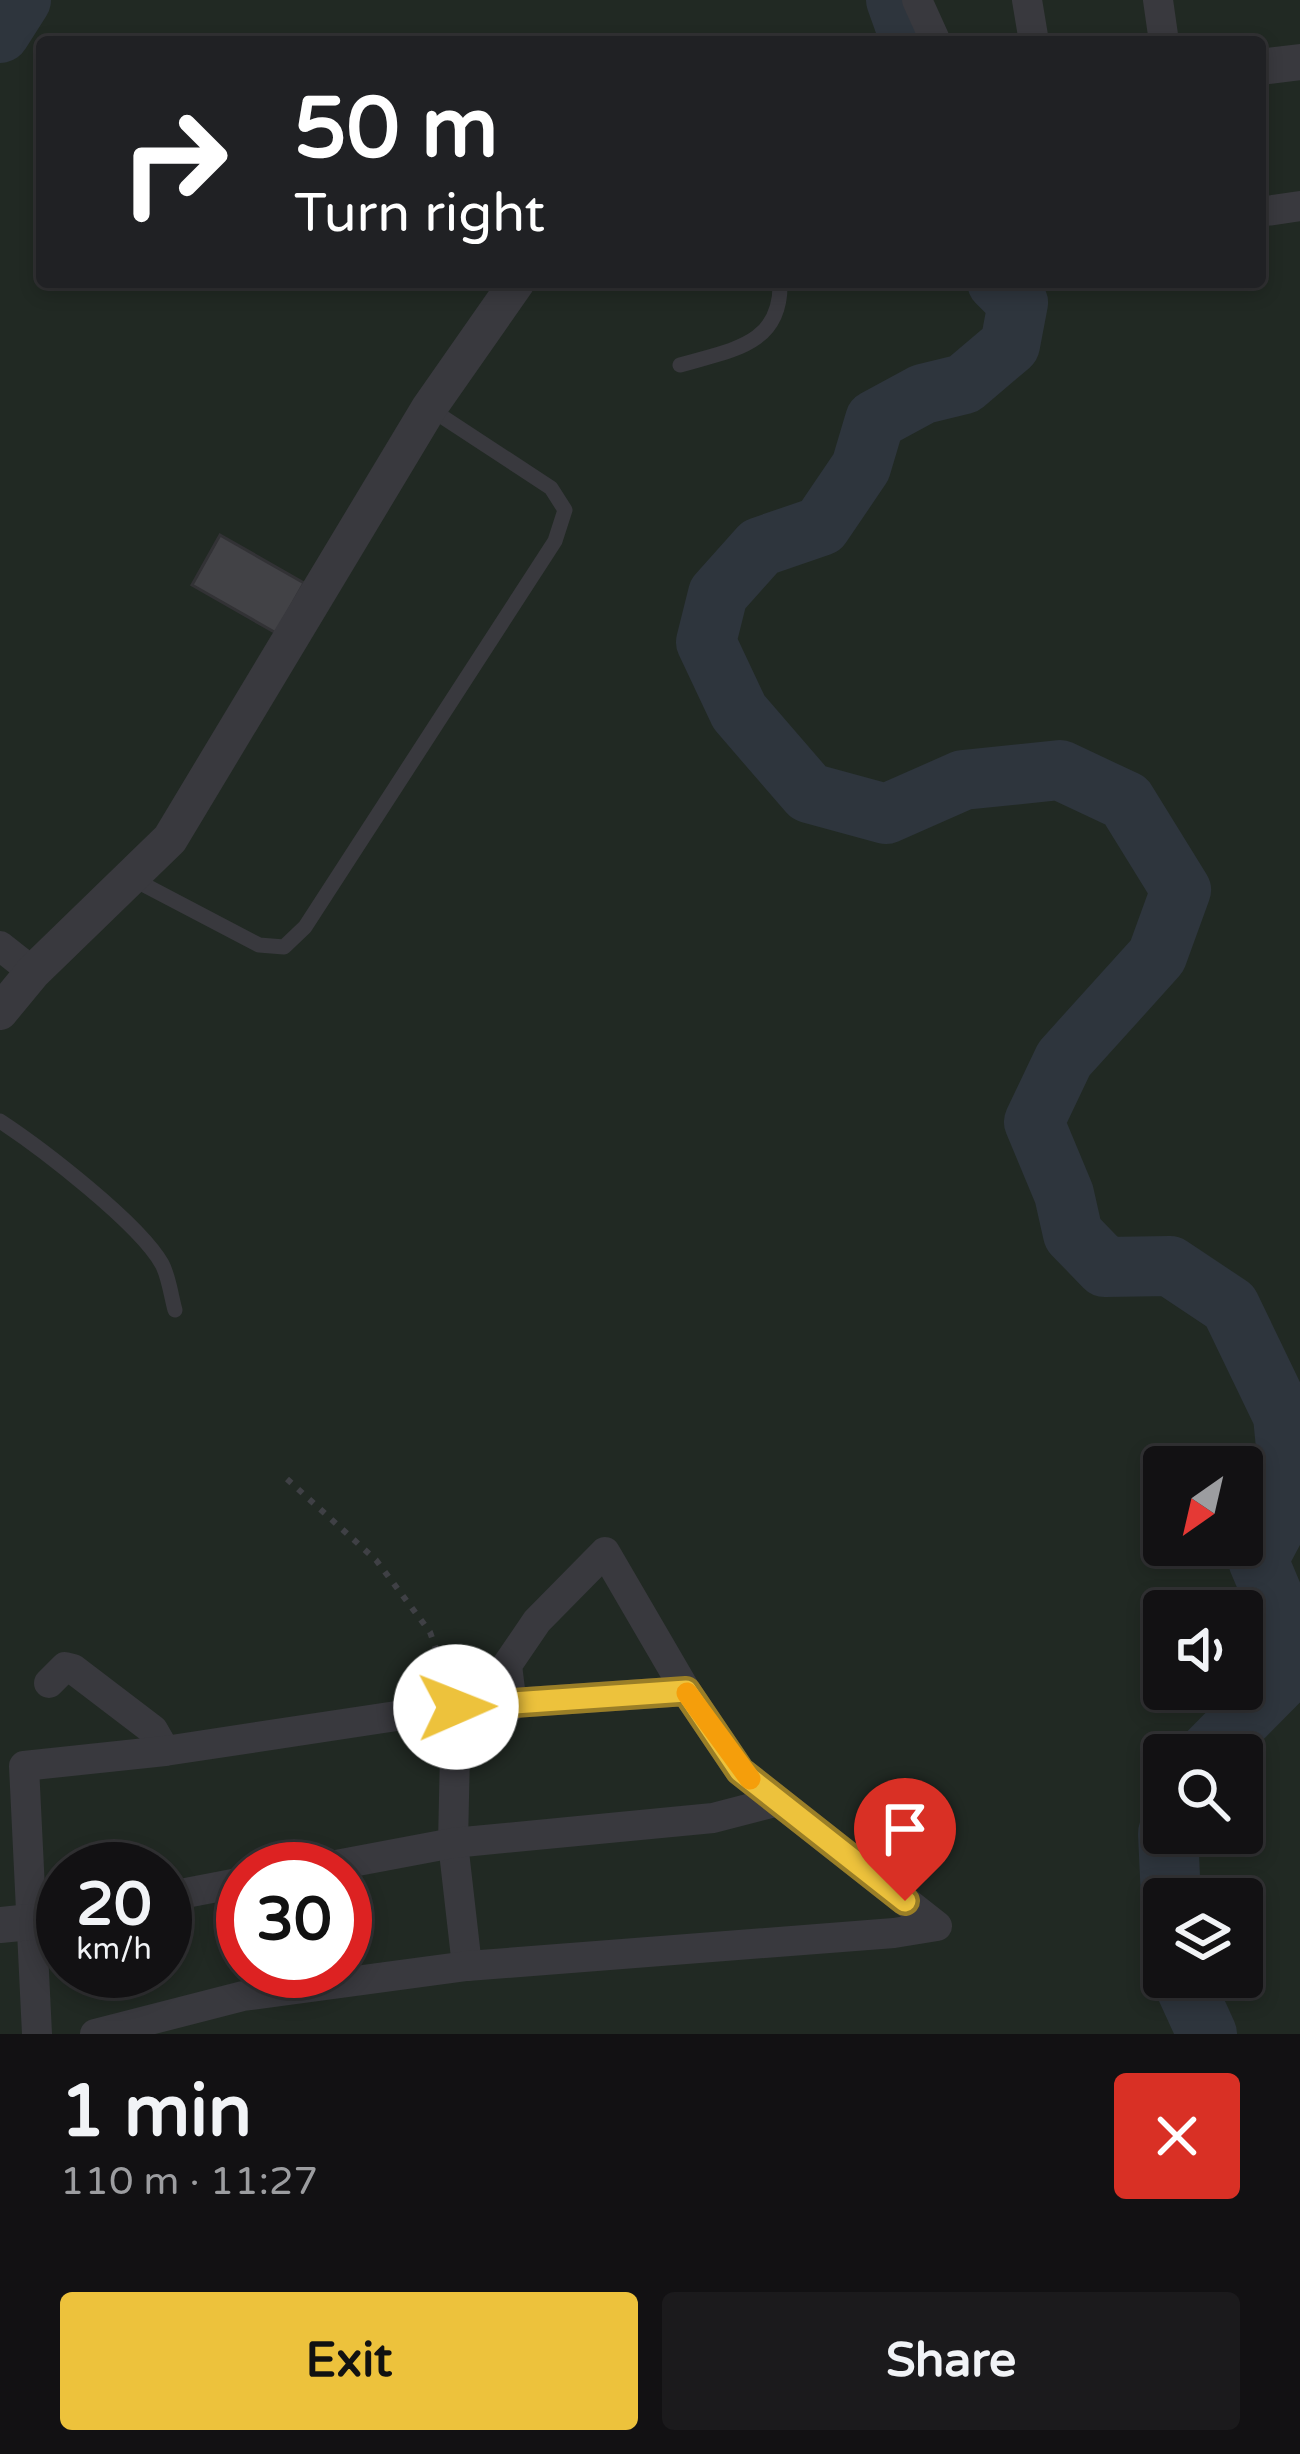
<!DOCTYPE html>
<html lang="en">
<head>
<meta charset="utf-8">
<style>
  :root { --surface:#121113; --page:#1b1a1c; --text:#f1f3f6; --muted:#9c9da0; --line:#313133; --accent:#edc23c }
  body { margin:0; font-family:"Varela Round",sans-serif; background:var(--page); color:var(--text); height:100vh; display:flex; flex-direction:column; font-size:45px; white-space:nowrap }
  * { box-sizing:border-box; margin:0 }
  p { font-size:39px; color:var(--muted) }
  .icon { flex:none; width:66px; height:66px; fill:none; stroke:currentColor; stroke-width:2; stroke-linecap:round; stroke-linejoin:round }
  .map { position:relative; height:2034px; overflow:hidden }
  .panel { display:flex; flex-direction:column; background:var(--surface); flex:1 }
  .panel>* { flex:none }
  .guide { position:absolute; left:36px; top:36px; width:1230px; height:252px; border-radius:12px; box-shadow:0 6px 18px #0003,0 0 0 3px var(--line); background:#202124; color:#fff; overflow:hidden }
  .needle { width:78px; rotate:214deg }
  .buttons { position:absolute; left:1143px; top:1446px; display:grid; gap:24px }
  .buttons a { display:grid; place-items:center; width:120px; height:120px; border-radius:12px; background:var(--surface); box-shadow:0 6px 18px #0003,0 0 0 3px var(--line); font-size:60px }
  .speed { position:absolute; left:36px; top:1842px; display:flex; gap:24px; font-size:60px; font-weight:700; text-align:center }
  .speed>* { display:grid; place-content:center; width:156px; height:156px; border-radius:50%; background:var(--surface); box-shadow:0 6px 18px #0003,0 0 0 3px var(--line); line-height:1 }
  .speed small { font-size:30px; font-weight:400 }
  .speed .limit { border:18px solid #d22; background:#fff; color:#111 }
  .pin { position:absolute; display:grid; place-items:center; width:102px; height:102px; color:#fff; margin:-123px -51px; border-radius:50% 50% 50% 0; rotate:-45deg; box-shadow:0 0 12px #0007 }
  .pin .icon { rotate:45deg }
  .me { position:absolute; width:132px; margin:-66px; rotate:89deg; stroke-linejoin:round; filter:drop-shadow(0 0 9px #0008) }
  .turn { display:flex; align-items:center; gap:42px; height:252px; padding:0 60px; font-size:54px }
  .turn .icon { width:156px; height:156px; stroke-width:2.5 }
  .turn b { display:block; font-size:84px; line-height:102px }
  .round { display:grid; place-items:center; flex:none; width:126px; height:126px; border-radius:12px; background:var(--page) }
  .head { display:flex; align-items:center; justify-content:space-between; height:204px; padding:0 60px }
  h1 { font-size:72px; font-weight:700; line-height:90px }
  .cta { display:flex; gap:24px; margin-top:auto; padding:24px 60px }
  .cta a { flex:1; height:138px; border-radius:12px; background:var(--accent); color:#111; font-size:48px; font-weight:700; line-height:138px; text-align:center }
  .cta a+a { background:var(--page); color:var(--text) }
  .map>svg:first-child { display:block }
  .green { fill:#212923; fill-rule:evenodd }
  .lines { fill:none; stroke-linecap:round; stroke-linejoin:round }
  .river { stroke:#2e353d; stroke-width:60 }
  .building { fill:#424246; stroke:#323235; stroke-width:3 }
  .path { stroke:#3f4045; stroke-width:6; stroke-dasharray:6 9; stroke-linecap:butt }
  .service { stroke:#39393e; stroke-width:15 }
  .minor { stroke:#39393e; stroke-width:30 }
  .tertiary { stroke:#39393e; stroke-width:36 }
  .route-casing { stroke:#9a7e27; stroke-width:30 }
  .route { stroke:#edc23c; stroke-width:21 }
  .slow { stroke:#f59e0b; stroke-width:21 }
</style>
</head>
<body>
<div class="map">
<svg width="1300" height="2034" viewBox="0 0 1300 2034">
  <rect width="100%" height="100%" fill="#181719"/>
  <!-- green -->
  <path class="green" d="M 0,0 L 1300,0 L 1300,2034 L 0,2034 ZM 42,42 L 1260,42 L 1260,282 L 42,282 ZM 1164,1467 L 1242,1467 L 1242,1545 L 1164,1545 ZM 1164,1611 L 1242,1611 L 1242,1689 L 1164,1689 ZM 1164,1755 L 1242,1755 L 1242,1833 L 1164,1833 ZM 63,1869 L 165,1869 L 165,1971 L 63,1971 ZM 243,1869 L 345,1869 L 345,1971 L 243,1971 ZM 1164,1899 L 1242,1899 L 1242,1977 L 1164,1977 Z"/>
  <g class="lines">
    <!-- river -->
    <g class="river">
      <path d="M 896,0 L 911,42"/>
      <path d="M 0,33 L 21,0"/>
      <path d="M 997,282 L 1018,303 L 1010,345 L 964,384 L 923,394 L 875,420 L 861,467 L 821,526 L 760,547 L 718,594 L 706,642 L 739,712 L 809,793 L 886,814 L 963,780 L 1060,770 L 1126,801 L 1181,890 L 1157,956 L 1064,1059 L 1034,1122 L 1064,1194 L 1073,1234 L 1105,1267 L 1170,1266 L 1230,1306 L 1283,1416 L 1291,1498 L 1258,1560 L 1282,1617 L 1283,1677 L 1206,1755"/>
      <path d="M 1168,1833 L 1171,1899"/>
      <path d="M 1181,1977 L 1207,2034"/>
    </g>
  </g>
  <!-- building -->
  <path class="building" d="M 220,535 L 304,583 L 276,633 L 192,585 Z"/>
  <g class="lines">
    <!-- path -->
    <path class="path" d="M 287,1479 L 376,1560 L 430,1632 L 447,1681"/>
    <!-- service -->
    <g class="service">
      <path d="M 680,365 C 730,350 782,346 780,282"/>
      <path d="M 133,879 L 259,945 L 284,947 L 305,927 L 555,541 L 565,510 L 551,488 L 429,408"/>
      <path d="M 0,1121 C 41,1148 139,1223 162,1264 C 169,1277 171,1296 175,1310"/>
    </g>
    <!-- minor -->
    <g class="minor">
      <path d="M 917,0 L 936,42"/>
      <path d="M 1027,0 L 1034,42"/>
      <path d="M 1158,0 L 1164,42"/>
      <path d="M 1260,212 L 1300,206"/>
      <path d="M 0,946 L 33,972"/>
      <path d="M 49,1683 L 65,1667 L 73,1669 L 153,1730 L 165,1751"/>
      <path d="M 456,1707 L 453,1843 L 467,1966"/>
      <path d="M 315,1869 L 453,1843 L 713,1818 L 775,1802"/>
      <path d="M 165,1897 L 243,1882"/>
      <path d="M 30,1922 L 63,1916"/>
      <path d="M 37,2034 L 24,1766 L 165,1751 L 456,1707 L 686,1691"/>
      <path d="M 95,2034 L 243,1996 L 467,1966 L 894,1933 L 937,1926 L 740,1771 L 686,1691 L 605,1552 L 537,1621 L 507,1665 L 512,1706"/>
    </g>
    <!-- tertiary -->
    <g class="tertiary">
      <path d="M 1260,67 L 1300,62"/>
      <path d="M 0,1012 L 33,972 L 170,839 L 429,408 L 517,282"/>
      <path d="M 0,1925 L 30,1922"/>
    </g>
  </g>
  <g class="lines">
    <defs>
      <path id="route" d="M 456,1707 L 686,1691 L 740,1771 L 905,1901"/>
    </defs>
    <!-- route casing -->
    <use href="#route" class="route-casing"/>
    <!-- route -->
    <use href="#route" class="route"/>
    <!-- slow -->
    <path class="slow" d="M 687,1693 L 750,1779"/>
  </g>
</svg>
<div class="buttons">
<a><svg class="needle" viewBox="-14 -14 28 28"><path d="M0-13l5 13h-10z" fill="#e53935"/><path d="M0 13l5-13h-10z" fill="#9c9da0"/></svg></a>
<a><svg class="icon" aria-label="sound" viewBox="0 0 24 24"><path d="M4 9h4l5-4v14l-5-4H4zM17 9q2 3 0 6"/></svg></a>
<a><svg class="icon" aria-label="search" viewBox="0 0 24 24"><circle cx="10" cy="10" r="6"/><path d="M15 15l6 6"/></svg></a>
<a><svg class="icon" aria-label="layers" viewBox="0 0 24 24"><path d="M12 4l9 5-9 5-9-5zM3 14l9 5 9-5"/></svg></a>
</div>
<div class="speed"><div>20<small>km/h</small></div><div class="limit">30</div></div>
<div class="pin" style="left:905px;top:1901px;background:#d93025"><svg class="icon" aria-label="arrive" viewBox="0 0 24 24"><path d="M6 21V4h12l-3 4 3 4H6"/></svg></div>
<svg class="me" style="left:456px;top:1707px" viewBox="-20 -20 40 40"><circle r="19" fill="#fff"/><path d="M0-13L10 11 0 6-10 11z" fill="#edc23c"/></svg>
<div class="guide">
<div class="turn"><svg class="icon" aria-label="right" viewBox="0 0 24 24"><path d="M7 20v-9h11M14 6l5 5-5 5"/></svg><div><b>50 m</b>Turn right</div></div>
</div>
</div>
<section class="panel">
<div class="head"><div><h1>1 min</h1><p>110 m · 11:27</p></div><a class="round" style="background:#d93025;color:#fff"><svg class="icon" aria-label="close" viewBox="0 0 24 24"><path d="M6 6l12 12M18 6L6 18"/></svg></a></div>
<div class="cta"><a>Exit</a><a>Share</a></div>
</section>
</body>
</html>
